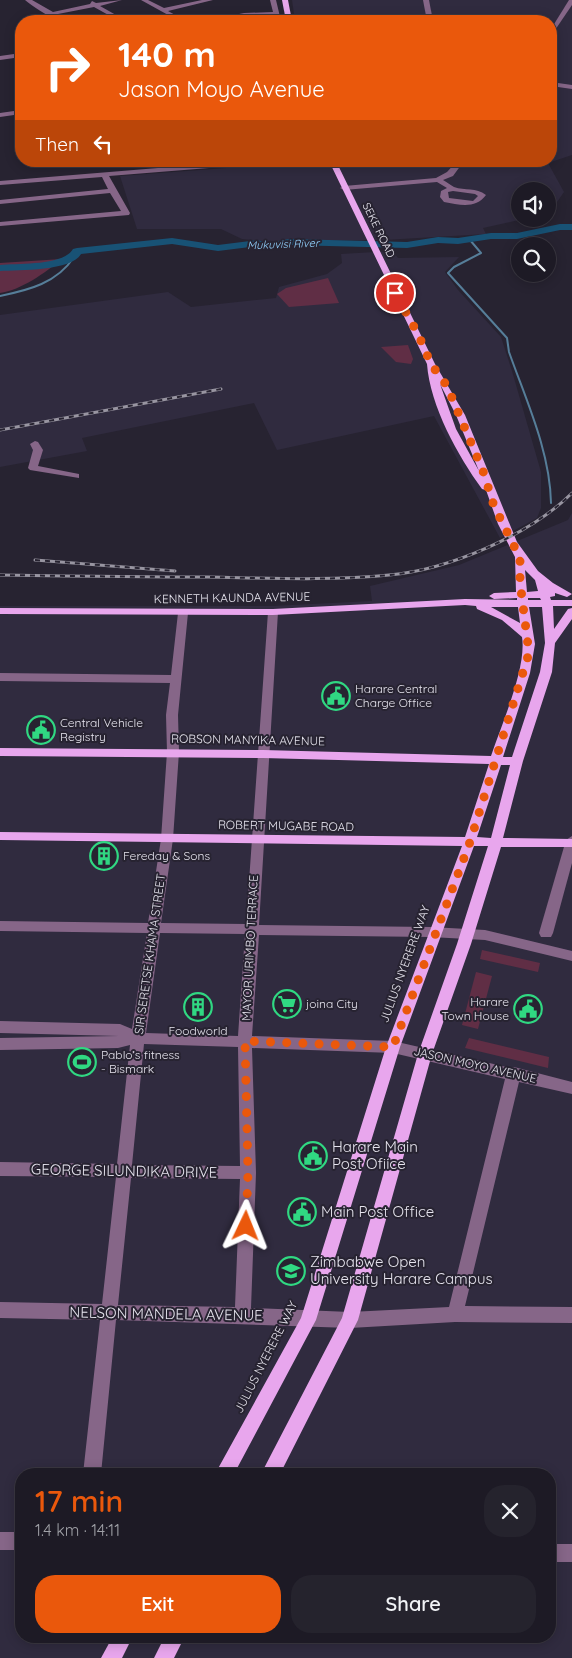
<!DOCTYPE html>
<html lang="en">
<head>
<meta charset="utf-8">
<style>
  :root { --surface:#1d1a25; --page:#25232d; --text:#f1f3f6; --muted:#a0a1a7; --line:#3b3842; --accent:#ea580c }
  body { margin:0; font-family:Quicksand,sans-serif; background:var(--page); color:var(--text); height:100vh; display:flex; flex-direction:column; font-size:19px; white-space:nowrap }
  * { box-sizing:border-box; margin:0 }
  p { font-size:16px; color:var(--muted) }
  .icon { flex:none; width:28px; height:28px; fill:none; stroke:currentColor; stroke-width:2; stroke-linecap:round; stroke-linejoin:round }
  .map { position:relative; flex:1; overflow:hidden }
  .side { position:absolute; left:15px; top:1468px; width:541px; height:175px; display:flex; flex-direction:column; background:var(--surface); border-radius:20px; box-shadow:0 2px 12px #0003,0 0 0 1px var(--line) }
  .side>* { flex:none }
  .banner { position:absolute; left:15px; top:15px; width:542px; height:152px; border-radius:20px; box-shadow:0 2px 12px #0003,0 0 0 1px var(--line); background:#ea580c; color:#fff; overflow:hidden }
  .fabs { position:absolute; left:511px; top:182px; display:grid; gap:10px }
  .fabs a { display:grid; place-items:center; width:45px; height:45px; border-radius:50%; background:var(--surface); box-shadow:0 2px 12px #0003,0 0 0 1px var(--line); font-size:25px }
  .pin { position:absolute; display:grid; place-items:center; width:42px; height:42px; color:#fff; margin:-21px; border:2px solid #fff; border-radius:50%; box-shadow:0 1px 5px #0007 }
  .me { position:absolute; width:55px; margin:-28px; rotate:2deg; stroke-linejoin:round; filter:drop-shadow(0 0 4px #0008) }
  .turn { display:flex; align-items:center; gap:18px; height:105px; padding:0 20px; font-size:22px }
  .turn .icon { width:65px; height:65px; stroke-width:2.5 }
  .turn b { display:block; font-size:35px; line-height:42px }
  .then { display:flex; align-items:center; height:48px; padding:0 20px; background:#0003; gap:10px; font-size:19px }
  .round { display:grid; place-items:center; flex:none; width:52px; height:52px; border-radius:20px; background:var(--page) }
  .summary { display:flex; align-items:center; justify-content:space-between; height:85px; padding:0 20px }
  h1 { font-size:30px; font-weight:600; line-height:38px; color:var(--accent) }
  .action { display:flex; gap:10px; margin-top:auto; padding:10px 20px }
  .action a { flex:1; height:58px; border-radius:20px; background:var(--accent); color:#fff; font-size:20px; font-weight:600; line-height:58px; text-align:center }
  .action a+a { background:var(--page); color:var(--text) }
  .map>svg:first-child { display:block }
  .built { fill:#302b3f; fill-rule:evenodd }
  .green { fill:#602e45 }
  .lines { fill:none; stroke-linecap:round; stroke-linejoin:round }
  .stream { stroke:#567e99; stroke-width:2 }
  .river { fill:#185275; fill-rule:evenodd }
  .minor { fill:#866688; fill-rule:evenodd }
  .major { fill:#e8a6ed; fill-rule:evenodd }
  .rail-casing { stroke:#9895a1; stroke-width:3 }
  .rail { stroke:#272331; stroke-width:2; stroke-dasharray:5; stroke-linecap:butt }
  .route { stroke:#ea580c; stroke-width:9; stroke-dasharray:0 16.2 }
  .labels { text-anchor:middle; stroke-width:4; stroke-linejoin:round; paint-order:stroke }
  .far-street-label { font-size:11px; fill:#e6e4ee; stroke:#272331 }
  .far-water-label { font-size:11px; font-style:italic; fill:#92d2fe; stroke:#272331 }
  .street-label { font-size:12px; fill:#e6e4ee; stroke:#272331 }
  .poi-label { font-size:12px; fill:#e6e4ee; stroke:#272331; text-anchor:start }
  .near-poi-label { font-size:15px; fill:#e6e4ee; stroke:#272331; text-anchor:start }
  .near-street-label { font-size:15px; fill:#e6e4ee; stroke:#272331 }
</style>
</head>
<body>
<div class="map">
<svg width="572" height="1658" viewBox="0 0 572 1658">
  <rect width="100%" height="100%" fill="#272331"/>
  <!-- built -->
  <g class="built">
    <path d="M 292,0 L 572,0 L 572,155 L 548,163 L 564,192 L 548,215 L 548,191 L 520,191 L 520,219 L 523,219 L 483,228 L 486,234 L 384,240 L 263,241 L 242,239 L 221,229 L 137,229 L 120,176 L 319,161 L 551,161 L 551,21 L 295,21 Z"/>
    <path d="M 392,251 L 398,258 L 459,257 L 445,272 L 458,290 L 501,337 L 512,371 L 541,472 L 541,508 L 537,518 L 500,538 L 434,416 L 277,450 L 254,403 L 82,438 L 87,451 L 0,467 L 0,315 L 168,292 L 191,307 L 276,298 L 279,287 L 327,274 L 342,263 L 341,254 Z"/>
    <path d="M 572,513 L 572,1658 L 0,1658 L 0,606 L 272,606 L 372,601 L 370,586 L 459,565 L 568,520 ZM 21,1474 L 550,1474 L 550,1636 L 21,1636 Z"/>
  </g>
  <!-- green -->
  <g class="green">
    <path d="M 62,259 C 45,273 21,290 0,293 L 0,263 Z"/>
    <path d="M 328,278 L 339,303 L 289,307 L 277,294 L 286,288 Z"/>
    <path d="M 408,345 L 413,359 L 411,364 L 396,362 L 381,347 Z"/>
    <path d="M 482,950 L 540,963 L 538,972 L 480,959 Z"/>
    <path d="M 476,972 L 492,976 L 478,1029 L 462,1025 Z"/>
    <path d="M 469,1038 L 549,1057 L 548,1068 L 465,1048 Z"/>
  </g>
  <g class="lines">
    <!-- stream -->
    <g class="stream">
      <path d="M 470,240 L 481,253 L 454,267 L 448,273 L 507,338 L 509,352 C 526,400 550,451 551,503"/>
      <path d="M 0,296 C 29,290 57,283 74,257"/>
    </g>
    <!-- river -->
    <path class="river" d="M 560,224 L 572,224 L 572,230 L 560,230 L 517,239 L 491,239 L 458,244 L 438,243 L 407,248 L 289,245 L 268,249 L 257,246 L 218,251 L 172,244 L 81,254 C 72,271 19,270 0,271 L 0,265 C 19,263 63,266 73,249 L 77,248 L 172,238 L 218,245 L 257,240 L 268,243 L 289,239 L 407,242 L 438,237 L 458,238 L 491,233 L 517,233 Z"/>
    <!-- minor -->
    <g class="minor">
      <path d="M 25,0 L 32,0 L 53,12 L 90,4 L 92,1 L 96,3 L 122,0 L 100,6 L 116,15 L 116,17 L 112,17 L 94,7 L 58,14 L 68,21 C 54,21 36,9 25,0 Z"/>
      <path d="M 141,0 L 148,0 L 164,8 L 202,0 L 213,0 L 168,11 L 186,21 L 179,21 Z"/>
      <path d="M 270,0 L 276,0 L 281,21 L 275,21 L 274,16 L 205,21 L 244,13 L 273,12 Z"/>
      <path d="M 423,0 L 429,0 L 433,21 L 427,21 Z"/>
      <path d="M 569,0 L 572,0 L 572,5 L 551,36 L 551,29 Z"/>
      <path d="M 21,53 L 21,57 L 0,60 L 0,56 Z"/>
      <path d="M 551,82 L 572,85 L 572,89 L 551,86 Z"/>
      <path d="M 21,110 L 21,114 L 0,117 L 0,113 Z"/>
      <path d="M 243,161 L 275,161 L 272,163 L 109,176 L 130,213 L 129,215 L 0,226 L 0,222 L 121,211 L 110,193 L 0,204 L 0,200 L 108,189 L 102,177 L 0,185 L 0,181 Z"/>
      <path d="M 457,161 L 464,161 L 453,176 L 443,180 C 447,182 450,185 454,187 C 465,191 476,187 486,195 C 476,209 460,205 444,202 L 440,197 L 441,191 L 447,188 L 437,182 L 344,190 L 340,188 L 344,186 L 436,178 L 447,172 ZM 453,191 L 475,194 L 478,196 L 473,201 L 449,198 L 448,192 Z"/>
      <path d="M 35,441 L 38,442 L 43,450 L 38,466 L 79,474 L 79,478 L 30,470 L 28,468 L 33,450 L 30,444 Z"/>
      <path d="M 273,609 L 278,612 L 259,925 L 431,927 L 485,930 L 572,951 L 572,961 L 485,940 L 431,937 L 259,935 L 252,1036 L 393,1041 L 511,1068 L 514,1067 L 572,1082 L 572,1094 L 519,1082 L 465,1306 L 572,1307 L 572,1323 L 455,1322 L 350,1328 L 116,1320 L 101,1474 L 83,1474 L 100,1320 L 0,1318 L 0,1302 L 102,1304 L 116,1177 L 0,1176 L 0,1162 L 117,1164 L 130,1045 L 118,1048 L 0,1050 L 0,1038 L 119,1036 L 0,1033 L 0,1021 L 120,1024 L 132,1029 L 147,933 L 0,931 L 0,921 L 148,923 L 161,839 L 167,752 L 166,715 L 170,683 L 0,681 L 0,673 L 171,675 L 178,613 L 183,610 L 187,611 L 188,613 L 178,715 L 179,752 L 173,839 L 161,923 L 246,924 L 268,612 ZM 160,933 L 245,934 L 238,1036 L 146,1033 ZM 144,1044 L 238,1047 L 240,1166 L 132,1165 ZM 252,1048 L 393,1053 L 505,1079 L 449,1307 L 350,1312 L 251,1308 L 256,1173 ZM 131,1178 L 240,1179 L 235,1307 L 118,1305 Z"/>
      <path d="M 572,836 L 572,863 L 553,933 L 551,937 L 541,937 L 539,933 L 566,840 Z"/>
      <rect x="0" y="1532" width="21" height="18"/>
      <rect x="550" y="1544" width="22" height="18"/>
    </g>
    <!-- major -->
    <g class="major">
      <path d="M 282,0 L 288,0 L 292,21 L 286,21 Z"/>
      <path d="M 329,161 L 336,161 L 435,364 L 465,415 L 517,542 L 538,571 L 553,583 L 572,594 L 567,597 L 555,593 L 555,596 L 550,597 L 551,600 L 572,600 L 572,606 L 553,606 L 554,629 L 568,609 L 572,608 L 572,619 L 555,643 L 552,672 L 523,761 L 503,838 L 572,839 L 572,847 L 501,847 L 471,944 L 432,1054 L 358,1320 L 280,1474 L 261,1474 L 342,1318 L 418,1054 L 457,944 L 488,846 L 474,846 L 400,1047 L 316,1320 L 234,1474 L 215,1474 L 301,1318 L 386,1047 L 462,846 L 0,840 L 0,832 L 465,837 L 489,764 L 263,758 L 0,756 L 0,748 L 263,750 L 491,756 C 501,726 527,667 522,637 L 502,620 L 477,609 L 476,606 L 465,605 L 273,615 L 0,614 L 0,608 L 273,609 L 465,599 L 517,600 L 517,598 L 494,599 L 489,596 L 494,593 L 516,592 L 515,557 L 498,524 L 486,490 L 482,489 C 458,456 430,406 427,364 ZM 440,384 L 456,415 L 479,471 L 456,429 ZM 525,570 L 535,580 L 538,591 L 527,592 ZM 528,598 L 540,598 L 541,600 L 528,600 ZM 491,607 L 518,607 L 520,623 ZM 529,607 L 542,607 L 545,643 L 540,672 L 512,757 L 503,757 L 530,673 L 535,644 ZM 501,765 L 510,765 L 491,838 L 477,837 Z"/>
      <path d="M 113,1636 L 133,1636 L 122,1658 L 101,1658 Z"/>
      <path d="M 165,1636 L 185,1636 L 174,1658 L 154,1658 Z"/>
    </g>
    <defs>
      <g id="rail">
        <path d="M 0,430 L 221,389"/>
        <path d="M 35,560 L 175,571"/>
        <path d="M 0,575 C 69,576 138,577 208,577 C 268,578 329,581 389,575 C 448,570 530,535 572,493"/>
      </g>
    </defs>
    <!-- rail casing -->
    <use href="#rail" class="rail-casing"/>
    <!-- rail -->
    <use href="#rail" class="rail"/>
  </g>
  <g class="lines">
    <!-- route -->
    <path class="route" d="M 246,1226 L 248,1173 L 245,1041 L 393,1047 L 470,842 L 529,653 L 520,582 L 520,558 L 494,506 L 483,471 L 447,386 L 431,364 L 418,334 L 395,293"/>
  </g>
  <!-- icons -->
  <defs>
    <symbol id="civic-ring" viewBox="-11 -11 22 22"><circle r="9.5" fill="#272331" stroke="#30d882" stroke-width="1.5"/><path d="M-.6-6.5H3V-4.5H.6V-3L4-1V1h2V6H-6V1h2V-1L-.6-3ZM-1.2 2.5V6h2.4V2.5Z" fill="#30d882"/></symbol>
    <symbol id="building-ring" viewBox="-11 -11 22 22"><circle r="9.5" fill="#272331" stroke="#30d882" stroke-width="1.5"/><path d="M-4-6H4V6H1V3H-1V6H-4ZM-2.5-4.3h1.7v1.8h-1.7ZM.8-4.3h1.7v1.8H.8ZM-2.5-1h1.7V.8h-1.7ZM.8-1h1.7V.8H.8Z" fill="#30d882"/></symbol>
    <symbol id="supermarket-ring" viewBox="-11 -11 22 22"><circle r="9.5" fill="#272331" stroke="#30d882" stroke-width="1.5"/><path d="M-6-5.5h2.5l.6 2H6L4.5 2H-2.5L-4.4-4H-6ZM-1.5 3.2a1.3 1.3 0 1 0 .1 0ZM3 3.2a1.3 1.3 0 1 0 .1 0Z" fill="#30d882"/></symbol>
    <symbol id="stadium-ring" viewBox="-11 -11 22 22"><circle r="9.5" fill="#272331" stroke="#30d882" stroke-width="1.5"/><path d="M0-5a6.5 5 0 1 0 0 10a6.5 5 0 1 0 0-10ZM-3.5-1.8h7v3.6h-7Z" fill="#30d882"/></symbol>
    <symbol id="school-ring" viewBox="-11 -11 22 22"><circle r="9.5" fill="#272331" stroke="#30d882" stroke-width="1.5"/><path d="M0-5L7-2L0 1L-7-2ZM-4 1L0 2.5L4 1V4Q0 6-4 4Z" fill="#30d882"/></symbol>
  </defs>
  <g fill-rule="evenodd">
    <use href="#civic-ring" x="320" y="680" width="32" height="32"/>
    <use href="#civic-ring" x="25" y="714" width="32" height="32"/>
    <use href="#building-ring" x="88" y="840" width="32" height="32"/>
    <use href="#supermarket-ring" x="271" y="988" width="32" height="32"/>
    <use href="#building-ring" x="182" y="991" width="32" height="32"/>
    <use href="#civic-ring" x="512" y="993" width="32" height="32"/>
    <use href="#stadium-ring" x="66" y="1046" width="32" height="32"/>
    <use href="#civic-ring" x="297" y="1140" width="32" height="32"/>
    <use href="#civic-ring" x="286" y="1196" width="32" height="32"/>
    <use href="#school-ring" x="275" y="1255" width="32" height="32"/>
  </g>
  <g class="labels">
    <!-- far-street labels -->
    <g class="far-street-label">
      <text transform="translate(379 230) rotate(64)" y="4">SEKE ROAD</text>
    </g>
    <!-- far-water labels -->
    <g class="far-water-label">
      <text transform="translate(283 244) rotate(-2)" y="4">Mukuvisi River</text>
    </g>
    <!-- street labels -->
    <g class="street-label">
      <text transform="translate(232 598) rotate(-1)" y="4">KENNETH KAUNDA AVENUE</text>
      <text transform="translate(248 740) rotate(1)" y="4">ROBSON MANYIKA AVENUE</text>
      <text transform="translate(286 826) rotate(1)" y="4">ROBERT MUGABE ROAD</text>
      <text transform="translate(250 948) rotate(-87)" y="4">MAYOR URIMBO TERRACE</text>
      <text transform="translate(150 954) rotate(-82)" y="4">SIR SERETSE KHAMA STREET</text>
      <text transform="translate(405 964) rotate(-70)" y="4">JULIUS NYERERE WAY</text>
      <text transform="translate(475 1065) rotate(13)" y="4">JASON MOYO AVENUE</text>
      <text transform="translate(266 1357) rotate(-63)" y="4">JULIUS NYERERE WAY</text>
    </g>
    <!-- poi labels -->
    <g class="poi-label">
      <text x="355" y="693">Harare Central<tspan x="355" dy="14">Charge Office</tspan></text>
      <text x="60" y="727">Central Vehicle<tspan x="60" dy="14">Registry</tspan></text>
      <text x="123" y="860">Fereday &amp; Sons</text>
      <text x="509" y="1006" text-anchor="end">Harare<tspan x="509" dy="14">Town House</tspan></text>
      <text x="306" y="1008">joina City</text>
      <text x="198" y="1035" text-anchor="middle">Foodworld</text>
      <text x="101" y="1059">Pablo’s fitness<tspan x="101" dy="14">- Bismark</tspan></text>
    </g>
    <!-- near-poi labels -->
    <g class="near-poi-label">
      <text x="332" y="1152">Harare Main<tspan x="332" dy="17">Post Ofiice</tspan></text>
      <text x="321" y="1217">Main Post Office</text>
      <text x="310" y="1267">Zimbabwe Open<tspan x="310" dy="17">University Harare Campus</tspan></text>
    </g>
    <!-- near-street labels -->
    <g class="near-street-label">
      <text transform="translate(124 1171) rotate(1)" y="5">GEORGE SILUNDIKA DRIVE</text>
      <text transform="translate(166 1314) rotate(1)" y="5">NELSON MANDELA AVENUE</text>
    </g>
  </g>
</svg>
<div class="fabs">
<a><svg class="icon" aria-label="sound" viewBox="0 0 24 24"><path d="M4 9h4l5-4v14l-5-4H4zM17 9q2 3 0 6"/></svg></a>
<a><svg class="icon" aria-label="search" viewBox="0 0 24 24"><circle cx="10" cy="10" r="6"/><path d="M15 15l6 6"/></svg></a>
</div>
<div class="pin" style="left:395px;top:293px;background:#d93025"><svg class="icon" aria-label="arrive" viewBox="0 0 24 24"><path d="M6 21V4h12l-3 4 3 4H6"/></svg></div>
<svg class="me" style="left:246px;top:1226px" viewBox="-20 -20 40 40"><path d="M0-17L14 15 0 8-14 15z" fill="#ea580c" stroke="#fff" stroke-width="4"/></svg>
<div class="banner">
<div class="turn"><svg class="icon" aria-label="right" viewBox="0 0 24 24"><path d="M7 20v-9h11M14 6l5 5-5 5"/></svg><div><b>140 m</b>Jason Moyo Avenue</div></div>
<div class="then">Then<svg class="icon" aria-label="left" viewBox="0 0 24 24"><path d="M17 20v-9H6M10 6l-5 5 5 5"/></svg></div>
</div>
<section class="side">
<div class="summary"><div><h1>17 min</h1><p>1.4 km · 14:11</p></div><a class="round"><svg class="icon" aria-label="close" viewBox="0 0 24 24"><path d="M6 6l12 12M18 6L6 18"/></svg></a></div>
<div class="action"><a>Exit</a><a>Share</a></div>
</section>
</div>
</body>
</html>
